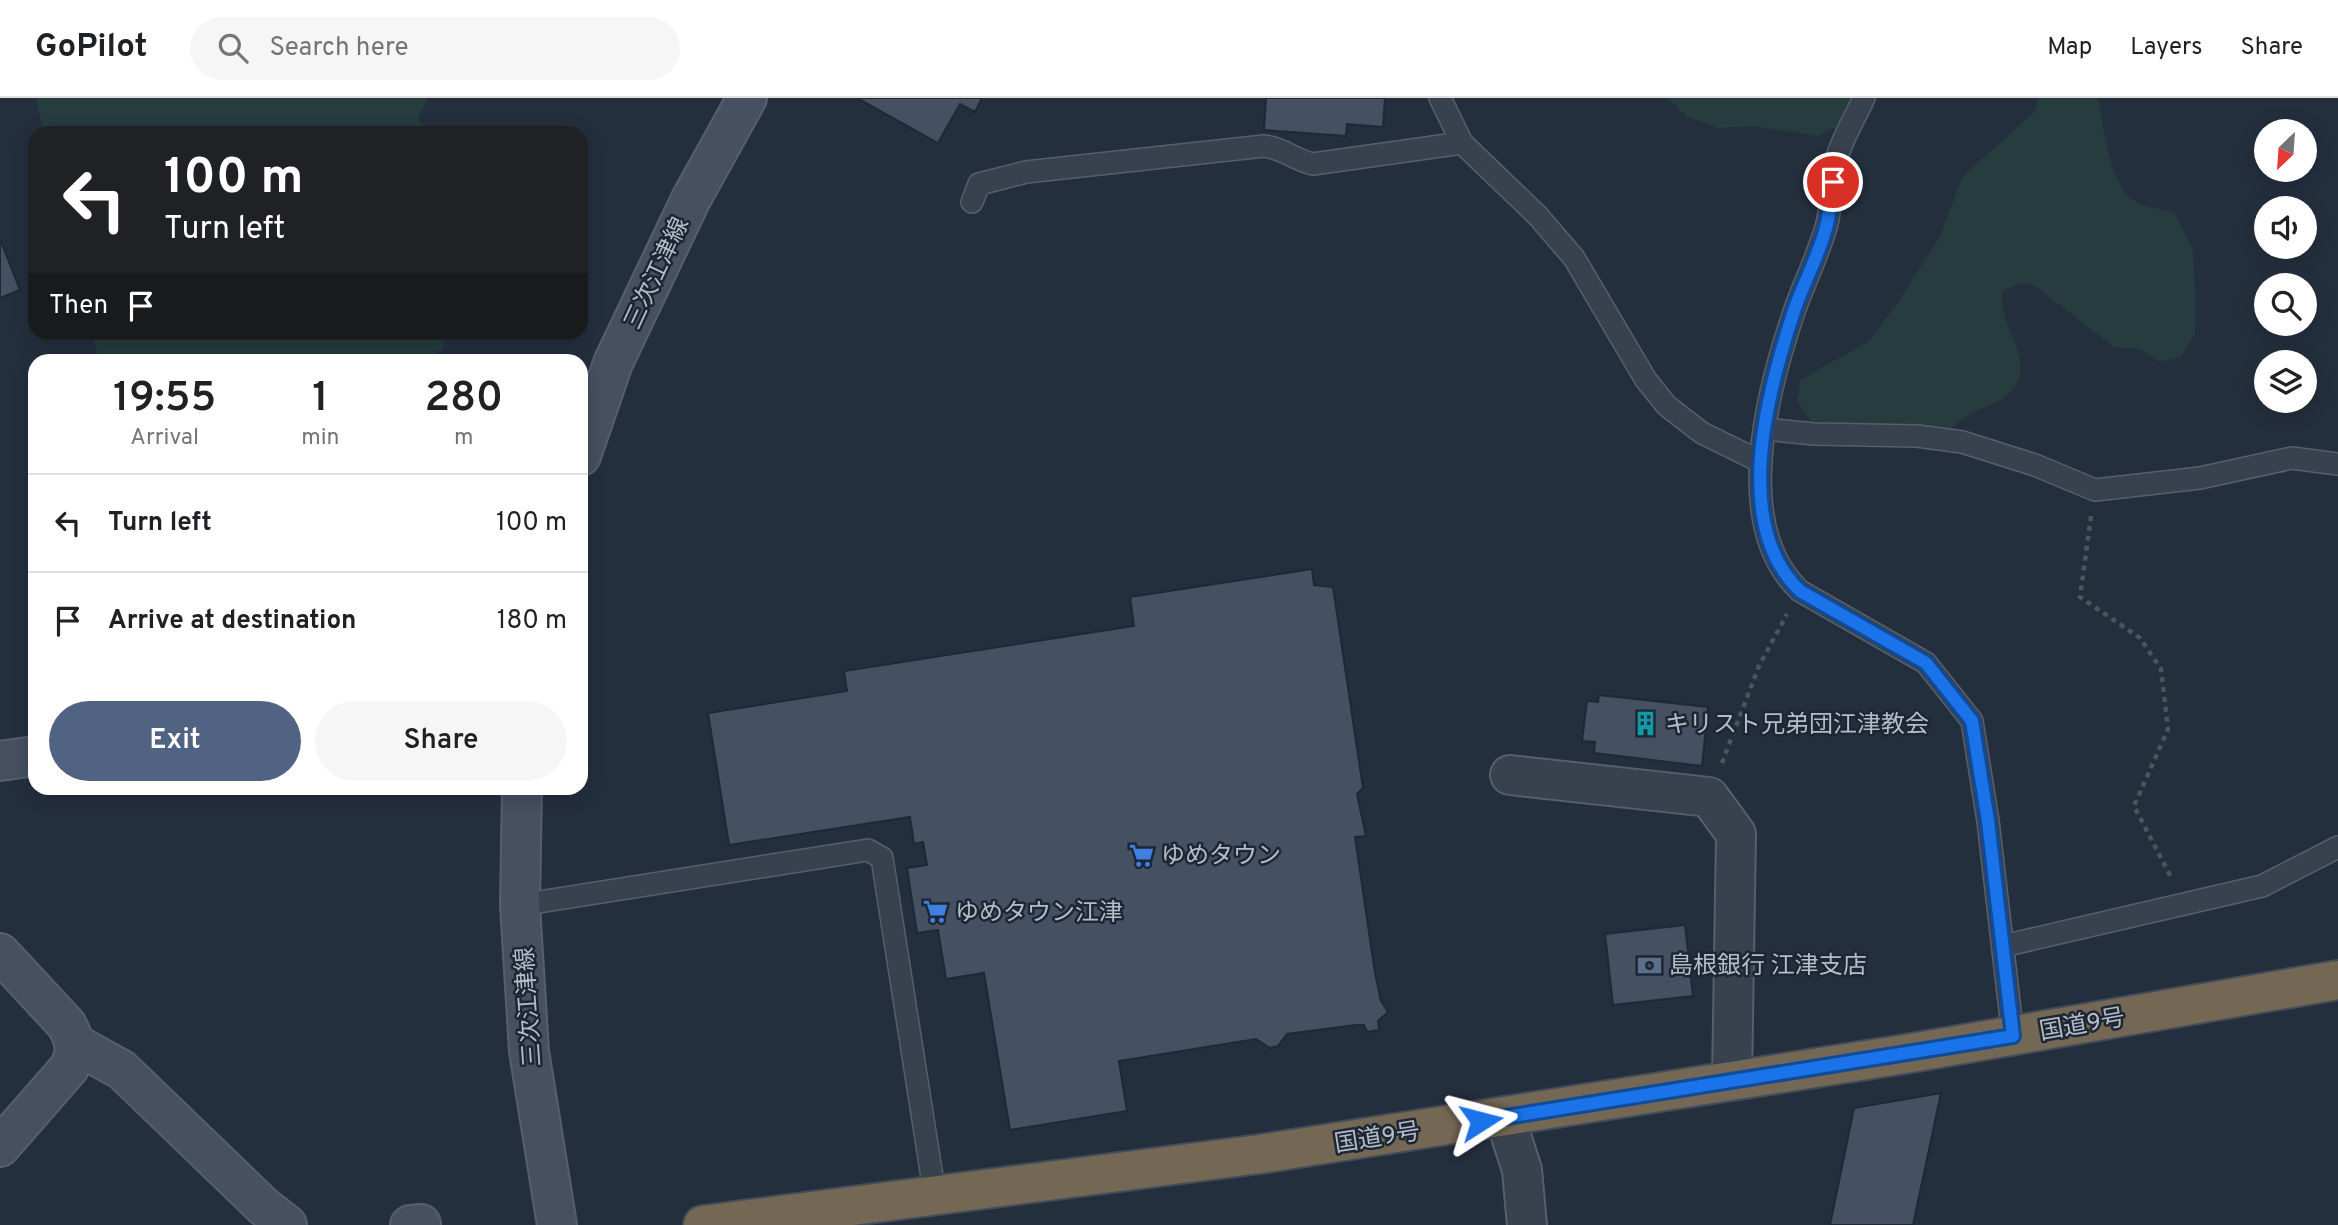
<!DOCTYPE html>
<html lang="en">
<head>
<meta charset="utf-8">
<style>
  :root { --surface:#fff; --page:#f6f6f6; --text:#202124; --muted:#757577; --line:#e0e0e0; --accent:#506383 }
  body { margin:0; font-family:Overpass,"Noto Sans JP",sans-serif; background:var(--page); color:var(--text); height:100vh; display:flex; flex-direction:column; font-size:26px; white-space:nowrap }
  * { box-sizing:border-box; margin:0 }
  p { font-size:23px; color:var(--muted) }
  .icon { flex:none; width:38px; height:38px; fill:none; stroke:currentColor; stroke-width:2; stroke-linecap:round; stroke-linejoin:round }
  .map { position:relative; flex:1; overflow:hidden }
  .details { position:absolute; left:28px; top:256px; width:560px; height:441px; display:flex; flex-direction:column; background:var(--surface); border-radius:21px; box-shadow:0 4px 18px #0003 }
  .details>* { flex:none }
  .hud { position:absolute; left:28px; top:28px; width:560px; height:214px; border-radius:21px; box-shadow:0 4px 18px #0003; background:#202124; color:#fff; overflow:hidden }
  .needle { width:46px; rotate:205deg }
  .buttons { position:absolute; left:2254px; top:21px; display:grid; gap:14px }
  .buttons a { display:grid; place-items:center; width:63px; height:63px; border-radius:50%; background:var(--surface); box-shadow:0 4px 18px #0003; font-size:35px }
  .pin { position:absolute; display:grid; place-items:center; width:60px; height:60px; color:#fff; margin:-30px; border:4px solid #fff; border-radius:50%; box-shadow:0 2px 7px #0007 }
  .me { position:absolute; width:77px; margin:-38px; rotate:81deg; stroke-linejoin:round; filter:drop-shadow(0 0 5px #0008) }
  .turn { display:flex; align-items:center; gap:24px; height:147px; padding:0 21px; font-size:32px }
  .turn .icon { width:91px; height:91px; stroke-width:2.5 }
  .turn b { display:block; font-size:49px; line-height:60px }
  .then { display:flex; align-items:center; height:66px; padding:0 21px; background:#0003; gap:14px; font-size:26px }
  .eta { display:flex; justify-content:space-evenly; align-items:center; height:119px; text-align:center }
  .eta b { font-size:42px; font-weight:600; line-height:49px }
  .action { display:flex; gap:14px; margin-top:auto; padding:14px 21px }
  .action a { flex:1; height:80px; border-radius:42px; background:var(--accent); color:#fff; font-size:28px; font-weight:600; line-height:80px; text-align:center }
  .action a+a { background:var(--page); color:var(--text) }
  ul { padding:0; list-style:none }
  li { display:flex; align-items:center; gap:21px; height:98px; padding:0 21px; border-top:2px solid var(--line) }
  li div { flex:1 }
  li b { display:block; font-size:26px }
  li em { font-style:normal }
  header { display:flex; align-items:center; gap:42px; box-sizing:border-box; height:98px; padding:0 35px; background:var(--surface); border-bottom:2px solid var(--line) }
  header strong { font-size:33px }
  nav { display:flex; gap:38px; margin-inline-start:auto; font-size:24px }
  .search { width:490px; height:63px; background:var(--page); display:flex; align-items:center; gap:18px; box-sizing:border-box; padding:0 24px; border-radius:38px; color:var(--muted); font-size:26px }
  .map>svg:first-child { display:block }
  .green { fill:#263c3f }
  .building { fill:#455162; stroke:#1f2835; stroke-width:2 }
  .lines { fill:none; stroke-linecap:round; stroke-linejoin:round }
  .lane-casing { stroke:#565f6c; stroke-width:24 }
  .street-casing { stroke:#565f6c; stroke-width:42 }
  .secondary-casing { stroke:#565f6c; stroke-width:42 }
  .highway-casing { stroke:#434c59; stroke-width:42 }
  .path { stroke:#44595c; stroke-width:4.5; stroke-dasharray:5 5; stroke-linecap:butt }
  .lane { stroke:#38414e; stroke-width:21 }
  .street { stroke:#38414e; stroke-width:38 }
  .secondary { stroke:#465061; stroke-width:38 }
  .highway { stroke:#746855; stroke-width:38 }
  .route-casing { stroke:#114b97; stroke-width:18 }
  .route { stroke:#1a73e8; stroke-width:12 }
  .labels { text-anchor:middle; stroke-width:5; stroke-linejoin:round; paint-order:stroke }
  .street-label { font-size:24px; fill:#b4bcc9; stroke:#1d2633 }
  .poi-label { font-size:24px; fill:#b4bcc9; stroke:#1d2633; text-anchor:start }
</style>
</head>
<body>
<header>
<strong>GoPilot</strong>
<div class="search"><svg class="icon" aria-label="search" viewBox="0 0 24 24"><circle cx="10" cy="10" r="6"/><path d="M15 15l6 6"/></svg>Search here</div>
<nav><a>Map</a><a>Layers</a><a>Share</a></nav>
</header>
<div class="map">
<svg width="2338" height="1127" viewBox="0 0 2338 1127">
  <rect width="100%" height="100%" fill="#242f3e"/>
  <!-- green -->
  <g class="green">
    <path d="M 36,0 L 428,0 L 418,20 L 427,35 L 44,35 Z"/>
    <path d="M 1668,0 L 1852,0 L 1841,27 L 1817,38 L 1753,28 L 1718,30 L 1688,19 Z"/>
    <path d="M 2039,0 L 2098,0 C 2104,28 2108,84 2133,102 C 2143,109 2162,111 2174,115 L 2193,152 L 2195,194 L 2195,236 L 2181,259 L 2159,264 L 2140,251 L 2114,249 L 2035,188 L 2020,185 L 2003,193 C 1995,227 2038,259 2012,292 C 2001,306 1978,310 1964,320 C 1958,324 1952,329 1947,334 L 1814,328 L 1797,303 L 1800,282 L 1868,244 L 1896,207 L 1939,140 L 1963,78 L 2034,14 Z"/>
    <path d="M 92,235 L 92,234 L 445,235 L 443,252 L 416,262 L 98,262 Z"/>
  </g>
  <!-- building -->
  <g class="building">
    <path d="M 857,0 L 982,0 L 975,14 L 960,6 L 938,45 Z"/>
    <path d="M 1266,0 L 1385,0 L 1383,29 L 1347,26 L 1346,38 L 1264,32 Z"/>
    <path d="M 0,141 L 20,192 L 0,200 Z"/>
    <path d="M 1312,471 L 1314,487 L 1333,489 L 1363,690 L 1357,696 L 1366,738 L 1355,739 L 1375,875 L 1381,903 L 1388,914 L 1378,923 L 1379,932 L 1367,934 L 1364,927 L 1356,927 L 1287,936 L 1278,948 L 1270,950 L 1256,941 L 1119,963 L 1127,1013 L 1010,1032 L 984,875 L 946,881 L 938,832 L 917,835 L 907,770 L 927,767 L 923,744 L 914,746 L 910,719 L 729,747 L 708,615 L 847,593 L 844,573 L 1134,528 L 1130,499 Z"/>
    <path d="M 1599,597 L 1708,609 L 1702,668 L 1594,655 L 1595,644 L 1582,643 L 1587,603 L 1598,604 Z"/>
    <path d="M 1685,827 L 1693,898 L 1613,907 L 1605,836 Z"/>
    <path d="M 1941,995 L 1913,1127 L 1830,1127 L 1854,1010 Z"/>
  </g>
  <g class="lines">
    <defs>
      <g id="lane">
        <path d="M 1440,0 L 1462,45 L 1538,118 L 1574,160 L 1646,282 L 1667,308 L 1702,335 L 1761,364"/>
        <path d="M 1864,0 C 1855,20 1841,42 1836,63 C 1830,83 1832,106 1827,126 C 1819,155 1805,183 1795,211 C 1768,290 1730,427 1800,493 L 1926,565 L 1972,623 L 1988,723 L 2013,938"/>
        <path d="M 972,104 L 979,86 L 1026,74 L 1264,48 C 1283,50 1295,62 1313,66 L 1462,45"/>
        <path d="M 1765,331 L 1814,336 L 1917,338 L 1962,344 L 2035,367 L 2095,392 L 2200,380 L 2292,360 L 2338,366"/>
        <path d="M 520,807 L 868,752 L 882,760 L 935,1098"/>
        <path d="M 2003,848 L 2262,788 L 2338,749"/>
      </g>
      <g id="street">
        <path d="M 1510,677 L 1709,699 L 1736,736 L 1732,983"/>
        <path d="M 1505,1019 L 1522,1072 L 1527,1127"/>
      </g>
      <g id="secondary">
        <path d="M 581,358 L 613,265 L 691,101 L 747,0"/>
        <path d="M 0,663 L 35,658"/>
        <path d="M 522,690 L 520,807 L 529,953 L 557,1127"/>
        <path d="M 0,855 L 66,926 C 75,941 78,954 69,970 L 0,1049"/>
        <path d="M 75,946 L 122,972 L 263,1108 L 287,1127"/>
        <path d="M 410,1127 L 421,1126"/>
      </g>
      <path id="highway" d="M 703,1127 L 1260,1056 L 1905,956 L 2338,882"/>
    </defs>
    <!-- lane casing -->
    <use href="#lane" class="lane-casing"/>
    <!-- street casing -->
    <use href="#street" class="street-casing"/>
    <!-- secondary casing -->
    <use href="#secondary" class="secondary-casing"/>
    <!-- highway casing -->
    <use href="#highway" class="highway-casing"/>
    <!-- path -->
    <g class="path">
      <path d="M 2091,418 L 2080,499 L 2140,540 L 2161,571 L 2168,631 L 2134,708 L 2172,781"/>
      <path d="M 1722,665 L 1759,568 L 1787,516"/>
    </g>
    <!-- lane -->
    <use href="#lane" class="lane"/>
    <!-- street -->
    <use href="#street" class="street"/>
    <!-- secondary -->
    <use href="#secondary" class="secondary"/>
    <!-- highway -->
    <use href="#highway" class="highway"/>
  </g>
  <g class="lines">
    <defs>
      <path id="route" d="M 1481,1023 L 2013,938 L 1988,723 L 1972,623 L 1926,565 L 1800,493 C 1730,426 1768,291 1795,210 C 1805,182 1820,155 1827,126 C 1830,112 1831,97 1833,84"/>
    </defs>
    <!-- route casing -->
    <use href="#route" class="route-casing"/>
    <!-- route -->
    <use href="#route" class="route"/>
  </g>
  <!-- icons -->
  <defs>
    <symbol id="building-bare" viewBox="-9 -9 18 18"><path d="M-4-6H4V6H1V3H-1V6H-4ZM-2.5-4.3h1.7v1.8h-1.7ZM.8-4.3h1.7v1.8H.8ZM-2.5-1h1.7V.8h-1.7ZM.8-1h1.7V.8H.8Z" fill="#0f9aa8" stroke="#1d2633" stroke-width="2.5" paint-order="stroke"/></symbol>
    <symbol id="supermarket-bare" viewBox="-9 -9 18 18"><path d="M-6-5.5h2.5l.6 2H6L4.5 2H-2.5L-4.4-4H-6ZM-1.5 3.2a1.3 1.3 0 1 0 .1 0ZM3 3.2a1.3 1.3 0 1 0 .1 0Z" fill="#3f7fe0" stroke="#1d2633" stroke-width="2.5" paint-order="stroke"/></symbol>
    <symbol id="bank-bare" viewBox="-9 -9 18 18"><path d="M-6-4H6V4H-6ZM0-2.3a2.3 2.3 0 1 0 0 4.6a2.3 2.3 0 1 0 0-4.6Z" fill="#5c6f8a" stroke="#1d2633" stroke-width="2.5" paint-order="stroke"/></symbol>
  </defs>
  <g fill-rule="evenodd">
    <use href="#building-bare" x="1628" y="608" width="35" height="35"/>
    <use href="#supermarket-bare" x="1124" y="740" width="35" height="35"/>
    <use href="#supermarket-bare" x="918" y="796" width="35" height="35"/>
    <use href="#bank-bare" x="1632" y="850" width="35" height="35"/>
  </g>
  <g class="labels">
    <!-- street labels -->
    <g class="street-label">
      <text transform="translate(656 175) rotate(-65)" y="8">三次江津線</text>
      <text transform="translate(528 909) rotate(-94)" y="8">三次江津線</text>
      <text transform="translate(2082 926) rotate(-10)" y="8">国道9号</text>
      <text transform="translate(1377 1039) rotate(-9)" y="8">国道9号</text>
    </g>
    <!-- poi labels -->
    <g class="poi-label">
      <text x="1665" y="634">キリスト兄弟団江津教会</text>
      <text x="1161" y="765">ゆめタウン</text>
      <text x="955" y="822">ゆめタウン江津</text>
      <text x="1669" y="875">島根銀行 江津支店</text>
    </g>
  </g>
</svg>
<div class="buttons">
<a><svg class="needle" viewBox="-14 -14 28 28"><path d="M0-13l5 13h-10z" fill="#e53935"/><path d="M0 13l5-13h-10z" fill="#757577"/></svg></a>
<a><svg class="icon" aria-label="sound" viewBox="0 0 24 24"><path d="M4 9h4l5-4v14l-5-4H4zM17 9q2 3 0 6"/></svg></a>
<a><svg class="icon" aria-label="search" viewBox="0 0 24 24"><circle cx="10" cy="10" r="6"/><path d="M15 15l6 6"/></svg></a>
<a><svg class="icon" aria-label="layers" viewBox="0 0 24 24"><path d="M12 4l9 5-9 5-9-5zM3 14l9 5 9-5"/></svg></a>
</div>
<div class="pin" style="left:1833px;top:84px;background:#d93025"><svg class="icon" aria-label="arrive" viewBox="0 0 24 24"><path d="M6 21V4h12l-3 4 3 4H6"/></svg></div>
<svg class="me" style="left:1481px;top:1023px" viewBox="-20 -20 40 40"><path d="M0-17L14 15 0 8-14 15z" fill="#1a73e8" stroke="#fff" stroke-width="4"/></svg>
<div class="hud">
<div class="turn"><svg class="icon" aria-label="left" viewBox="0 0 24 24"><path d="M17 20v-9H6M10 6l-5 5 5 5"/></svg><div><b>100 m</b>Turn left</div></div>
<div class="then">Then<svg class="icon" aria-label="arrive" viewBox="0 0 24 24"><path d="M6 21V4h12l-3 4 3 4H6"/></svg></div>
</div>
<section class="details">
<div class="eta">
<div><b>19:55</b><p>Arrival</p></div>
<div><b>1</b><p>min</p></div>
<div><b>280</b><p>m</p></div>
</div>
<ul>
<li><svg class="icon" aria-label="left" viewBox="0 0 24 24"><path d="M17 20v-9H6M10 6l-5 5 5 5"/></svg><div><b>Turn left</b></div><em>100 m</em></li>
<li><svg class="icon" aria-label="arrive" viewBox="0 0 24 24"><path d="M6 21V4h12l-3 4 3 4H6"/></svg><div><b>Arrive at destination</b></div><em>180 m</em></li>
</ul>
<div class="action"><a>Exit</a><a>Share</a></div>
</section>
</div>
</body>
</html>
